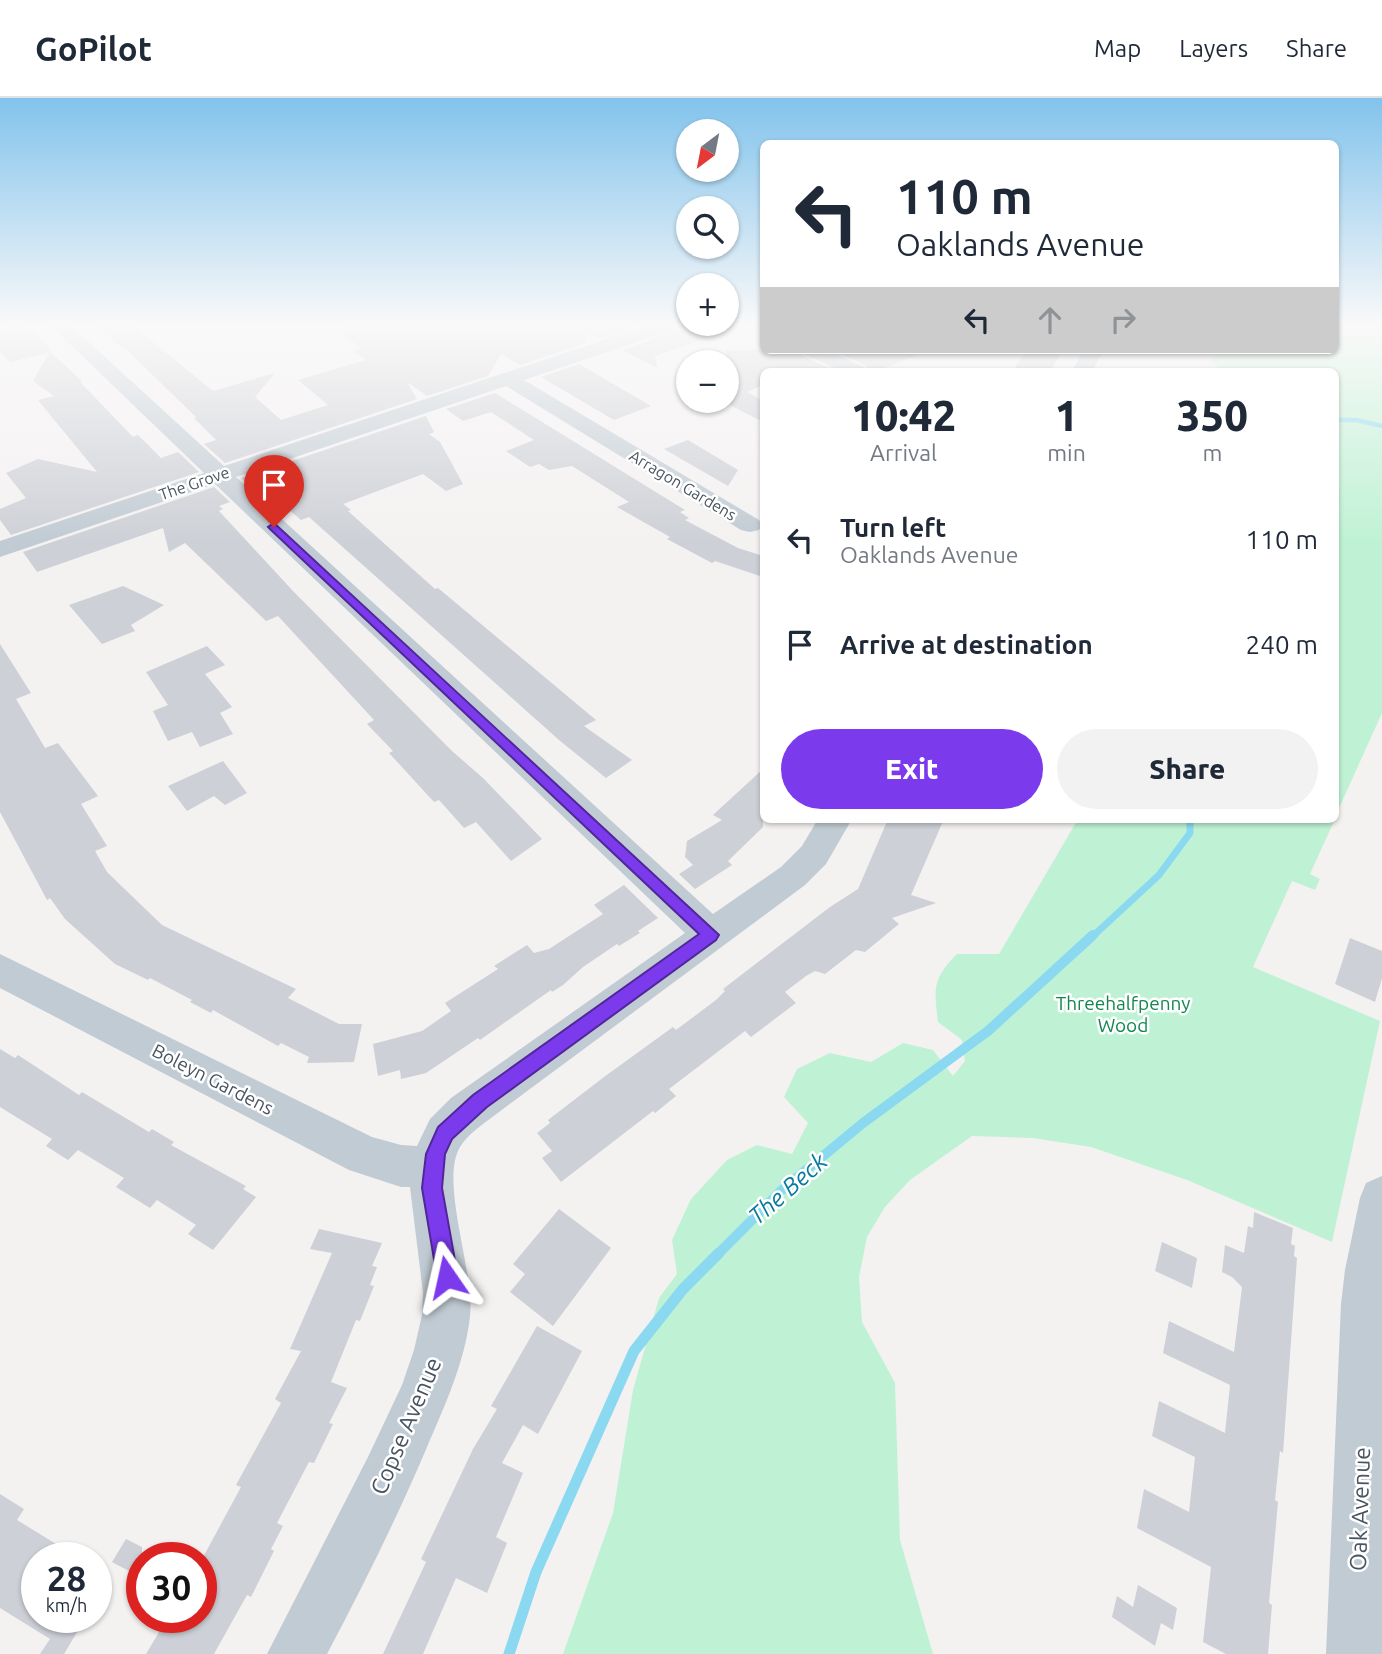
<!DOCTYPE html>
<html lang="en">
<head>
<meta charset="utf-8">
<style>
  :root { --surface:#fff; --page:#f2f2f3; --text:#1f2937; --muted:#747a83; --line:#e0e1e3; --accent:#7c3aed }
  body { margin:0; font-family:Ubuntu,sans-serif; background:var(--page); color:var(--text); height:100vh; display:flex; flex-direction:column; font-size:26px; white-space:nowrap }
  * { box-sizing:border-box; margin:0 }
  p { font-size:23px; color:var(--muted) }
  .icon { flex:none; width:38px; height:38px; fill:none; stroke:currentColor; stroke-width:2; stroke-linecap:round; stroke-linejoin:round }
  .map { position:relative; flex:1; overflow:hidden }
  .sheet { position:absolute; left:760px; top:270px; width:579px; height:455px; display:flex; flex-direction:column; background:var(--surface); border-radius:10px; box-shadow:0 2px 5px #0004 }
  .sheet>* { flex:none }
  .hud { position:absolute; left:760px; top:42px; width:579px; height:214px; border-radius:10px; box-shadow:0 2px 5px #0004; background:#fff; color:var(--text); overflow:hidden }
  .needle { width:46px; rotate:212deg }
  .controls { position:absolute; left:676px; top:21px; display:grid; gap:14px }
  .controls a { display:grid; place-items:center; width:63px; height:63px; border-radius:50%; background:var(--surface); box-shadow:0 2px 5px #0004; font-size:35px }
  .speed { position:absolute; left:21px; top:1444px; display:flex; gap:14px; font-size:35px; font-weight:700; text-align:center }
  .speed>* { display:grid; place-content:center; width:91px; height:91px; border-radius:50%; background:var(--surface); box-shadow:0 2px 5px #0004; line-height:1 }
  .speed small { font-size:18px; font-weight:400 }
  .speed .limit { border:10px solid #d22; background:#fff; color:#111 }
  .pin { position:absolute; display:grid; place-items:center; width:60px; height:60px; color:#fff; margin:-72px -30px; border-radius:50% 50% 50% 0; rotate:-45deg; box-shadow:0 0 7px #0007 }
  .pin .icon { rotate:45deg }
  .me { position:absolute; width:77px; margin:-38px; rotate:349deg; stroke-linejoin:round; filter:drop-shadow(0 0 5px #0008) }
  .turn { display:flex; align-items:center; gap:24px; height:147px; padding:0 21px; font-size:32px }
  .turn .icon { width:91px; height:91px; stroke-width:2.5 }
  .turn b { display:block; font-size:49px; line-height:60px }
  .lanes { display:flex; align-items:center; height:66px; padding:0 21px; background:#0003; justify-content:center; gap:35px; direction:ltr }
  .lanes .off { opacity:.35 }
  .eta { display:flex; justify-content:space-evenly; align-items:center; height:119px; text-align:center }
  .eta b { font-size:42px; font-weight:800; line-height:49px }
  .action { display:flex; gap:14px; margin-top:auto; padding:14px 21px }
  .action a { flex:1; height:80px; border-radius:42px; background:var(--accent); color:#fff; font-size:28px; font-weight:800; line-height:80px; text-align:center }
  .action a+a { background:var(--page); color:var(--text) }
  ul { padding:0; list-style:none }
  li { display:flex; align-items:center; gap:21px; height:105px; padding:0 21px }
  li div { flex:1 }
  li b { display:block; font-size:26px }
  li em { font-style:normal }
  header { display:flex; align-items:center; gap:42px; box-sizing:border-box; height:98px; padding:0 35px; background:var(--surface); border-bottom:2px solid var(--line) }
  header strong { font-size:33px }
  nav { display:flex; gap:38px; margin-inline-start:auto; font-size:24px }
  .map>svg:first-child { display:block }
  .green { fill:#bff2d4 }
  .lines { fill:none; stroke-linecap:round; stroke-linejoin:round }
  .stream-far3 { stroke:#8ad9f1; stroke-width:4.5 }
  .stream-far2 { stroke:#8ad9f1; stroke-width:7 }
  .stream-far1 { stroke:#8ad9f1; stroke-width:10 }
  .stream { stroke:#8ad9f1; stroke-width:11 }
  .building { fill:#cdd0d6 }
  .minor { fill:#c1cbd3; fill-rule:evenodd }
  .route { fill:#7c3aed; stroke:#51269a; stroke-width:2 }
  .labels { text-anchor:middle; stroke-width:5; stroke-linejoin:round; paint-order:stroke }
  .far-street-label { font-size:16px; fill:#485460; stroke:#fff }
  .park-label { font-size:19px; fill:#13874f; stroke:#fff }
  .street-label { font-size:19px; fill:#485460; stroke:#fff }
  .near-street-label { font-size:23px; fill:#485460; stroke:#fff }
  .near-water-label { font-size:24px; font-style:italic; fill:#077a9d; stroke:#fff }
</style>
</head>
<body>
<header>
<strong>GoPilot</strong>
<nav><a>Map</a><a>Layers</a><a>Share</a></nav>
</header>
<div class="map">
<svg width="1382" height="1556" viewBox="0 0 1382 1556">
  <rect width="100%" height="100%" fill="#f4f1f1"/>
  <!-- green -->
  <g class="green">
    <path d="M 1335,227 L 1382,231 L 1382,615 L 1335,719 L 1335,273 L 1224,273 L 1209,263 L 1222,252 L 1335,252 Z"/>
    <path d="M 1078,721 L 1335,721 L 1310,776 L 1320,781 L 1315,792 L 1292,783 L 1253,869 L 1380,923 L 1332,1144 L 1187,1082 L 1091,1049 L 1033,1040 L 972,1038 L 910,1082 L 885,1109 L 867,1139 L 859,1179 L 862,1224 L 895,1285 L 900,1442 L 933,1556 L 563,1556 L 613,1415 L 633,1292 L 659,1200 L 677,1176 L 672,1142 L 691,1101 L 727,1062 L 757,1047 L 792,1056 L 808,1025 L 784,999 L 797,971 L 830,955 L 871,964 L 903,945 L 933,952 L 953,978 L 965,963 L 962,942 L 938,924 C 934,891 932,881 957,856 L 999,856 Z"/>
  </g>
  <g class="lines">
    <!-- stream-far3 -->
    <path class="stream-far3" d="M 1335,322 L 1356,322 L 1382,328"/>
    <!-- stream-far2 -->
    <path class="stream-far2" d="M 1092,839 L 1159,777 L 1190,735 L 1190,721"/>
    <!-- stream-far1 -->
    <path class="stream-far1" d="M 717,1157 L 782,1092 L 863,1025 L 988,933 L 1093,837"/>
    <!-- stream -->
    <path class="stream" d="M 509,1556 L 536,1474 L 634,1253 L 683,1191 L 719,1155"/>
  </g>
  <!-- building -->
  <g class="building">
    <path d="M 16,227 L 25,227 L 51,251 L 48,252 L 82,283 L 80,284 L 133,339 L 138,337 L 161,360 L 178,354 L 199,374 L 11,437 L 0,422 L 0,411 L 26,400 L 6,375 L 38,361 L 97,374 L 38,302 L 54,298 L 33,283 L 49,255 L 10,264 L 0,253 L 0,231 Z"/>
    <path d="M 93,227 L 132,227 L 213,293 L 275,275 L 255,299 L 281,322 L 328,307 L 298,282 L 366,262 L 353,253 L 362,250 L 341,236 L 349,234 L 339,227 L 640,227 L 600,240 L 589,235 L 583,246 L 520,267 L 501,256 L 488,278 L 427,298 L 407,284 L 417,301 L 225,365 L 204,346 L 216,342 L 194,320 L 196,319 L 128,253 Z"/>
    <path d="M 679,227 L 734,227 L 734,231 L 655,258 L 657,270 L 622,252 L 676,233 Z"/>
    <path d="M 726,252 L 798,252 L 803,258 L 835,273 L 763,273 L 763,287 L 747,294 L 763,303 L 763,324 L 726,305 Z"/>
    <path d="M 833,252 L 927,252 L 927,253 L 877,273 L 870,273 L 865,267 Z"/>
    <path d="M 1026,252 L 1063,252 L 1050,273 L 1013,273 Z"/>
    <path d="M 579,266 L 651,308 L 614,322 L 541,279 Z"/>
    <path d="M 495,295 L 685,412 L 680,414 L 689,420 L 685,422 L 738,450 L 763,458 L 763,479 L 715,463 L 712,465 L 667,441 L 670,439 L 617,409 L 629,404 L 572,368 L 549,372 L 539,366 L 530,369 L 506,353 L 534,342 L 491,314 L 463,323 L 446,311 Z"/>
    <path d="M 426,318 L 434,334 L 429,336 L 440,344 L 463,386 L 446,393 L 423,376 L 343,406 L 351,412 L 348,413 L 435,491 L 438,490 L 596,622 L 584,628 L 632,662 L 606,680 L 559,642 L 309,419 L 301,422 L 268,394 L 257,395 L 241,380 Z"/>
    <path d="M 688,342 L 738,372 L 728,388 L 664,351 Z"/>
    <path d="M 214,389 L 230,404 L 219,408 L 223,411 L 219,413 L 293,493 L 452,653 L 483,680 L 542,741 L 511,763 L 476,724 L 464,730 L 439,702 L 434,704 L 389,655 L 393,653 L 367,626 L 374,622 L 278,518 L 266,523 L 185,445 L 169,454 L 163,430 L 37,474 L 23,454 Z"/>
    <path d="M 123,488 L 164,507 L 131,527 L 135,533 L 102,546 L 69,507 Z"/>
    <path d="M 0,546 L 31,595 L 16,601 L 45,650 L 58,645 L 98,698 L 81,706 L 107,748 L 95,753 L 107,774 L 162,827 L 296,891 L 288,900 L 339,926 L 362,926 L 354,964 L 307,965 L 309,959 L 281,945 L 278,948 L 213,912 L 211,915 L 190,904 L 192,902 L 150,880 L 148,882 L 115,866 L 65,821 L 50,800 L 47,802 L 0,714 Z"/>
    <path d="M 207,548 L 225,567 L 205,576 L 232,609 L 220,615 L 233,636 L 200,649 L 192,634 L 168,643 L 153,613 L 168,607 L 146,574 Z"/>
    <path d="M 223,663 L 247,695 L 225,707 L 214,698 L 187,713 L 168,688 Z"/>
    <path d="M 763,671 L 763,729 L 728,763 L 732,767 L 695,791 L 679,776 L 693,767 L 685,759 L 687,743 L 722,722 L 713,717 Z"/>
    <path d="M 888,721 L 944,721 L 911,797 L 936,805 L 892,820 L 899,826 L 865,854 L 856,852 L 825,876 L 815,873 L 806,878 L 785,894 L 796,905 L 751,939 L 745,933 L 669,991 L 676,998 L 655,1015 L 653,1013 L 561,1084 L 542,1060 L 552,1053 L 537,1035 L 550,1025 L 548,1022 L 604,979 L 673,929 L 676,932 L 716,902 L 725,893 L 723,891 L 830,809 L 858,791 Z"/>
    <path d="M 624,787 L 658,820 L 638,833 L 640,835 L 619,848 L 617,846 L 583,869 L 563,887 L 552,894 L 551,892 L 480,942 L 478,940 L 426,975 L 401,981 L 400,972 L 378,978 L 373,946 L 422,933 L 451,913 L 445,905 L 498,871 L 494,868 L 527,847 L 534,855 L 549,851 L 603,816 L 594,807 Z"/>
    <path d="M 1350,840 L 1382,853 L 1382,880 L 1375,904 L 1335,886 Z"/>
    <path d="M 0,951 L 15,960 L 18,957 L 79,997 L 82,994 L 149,1034 L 152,1031 L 174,1044 L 171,1047 L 246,1088 L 243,1091 L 256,1099 L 213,1152 L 188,1136 L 196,1127 L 157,1102 L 150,1110 L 116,1089 L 124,1080 L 78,1052 L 68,1062 L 46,1048 L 52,1041 L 0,1009 Z"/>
    <path d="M 559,1111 L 611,1150 L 553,1228 L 510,1194 L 525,1176 L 513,1166 Z"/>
    <path d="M 1254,1114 L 1293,1130 L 1291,1146 L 1295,1148 L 1294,1158 L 1297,1160 L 1283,1355 L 1280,1353 L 1275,1402 L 1278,1404 L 1269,1505 L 1272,1507 L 1268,1556 L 1226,1556 L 1203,1544 L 1211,1469 L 1137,1430 L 1144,1391 L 1189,1414 L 1195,1359 L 1152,1338 L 1159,1303 L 1225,1335 L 1230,1287 L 1163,1255 L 1169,1223 L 1234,1254 L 1242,1189 L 1232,1179 L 1222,1174 L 1225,1147 L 1244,1155 L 1248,1128 L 1253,1130 Z"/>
    <path d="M 319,1131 L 382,1145 L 372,1168 L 377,1169 L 370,1187 L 374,1188 L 360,1223 L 356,1222 L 331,1284 L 347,1290 L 329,1325 L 333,1326 L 314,1365 L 309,1364 L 277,1425 L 283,1428 L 271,1451 L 274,1453 L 251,1499 L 247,1497 L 214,1556 L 146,1556 L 168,1519 L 201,1519 L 201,1463 L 241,1389 L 236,1387 L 281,1305 L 275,1301 L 301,1253 L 290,1251 L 332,1155 L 310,1151 Z"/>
    <path d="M 1162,1144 L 1197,1160 L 1192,1190 L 1155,1173 Z"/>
    <path d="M 537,1228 L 582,1253 L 538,1336 L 523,1327 L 502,1365 L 523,1375 L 496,1439 L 507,1445 L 487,1495 L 456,1480 L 423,1556 L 383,1556 L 426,1464 L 421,1461 L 473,1351 L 497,1311 L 491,1308 Z"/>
    <path d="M 0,1396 L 24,1411 L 17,1422 L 79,1460 L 37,1460 L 37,1519 L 86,1519 L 64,1556 L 40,1556 L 50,1541 L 0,1510 Z"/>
    <path d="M 126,1441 L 142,1449 L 142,1480 L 112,1464 Z"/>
    <path d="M 1138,1487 L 1177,1510 L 1173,1532 L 1161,1525 L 1155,1548 L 1112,1519 L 1117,1498 L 1133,1509 Z"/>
  </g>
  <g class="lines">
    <!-- minor -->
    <g class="minor">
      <path d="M 50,227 L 70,227 L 224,368 L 649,227 L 677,227 L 675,231 L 524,282 L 759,422 L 762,427 L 759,432 L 750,434 L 741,432 L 506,288 L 236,379 L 713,816 L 781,769 L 802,748 L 818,721 L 852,721 L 826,766 L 805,787 L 495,1017 C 483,1026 468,1036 460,1049 C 439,1084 475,1174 470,1218 C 465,1264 445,1307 427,1349 C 397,1420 363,1488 327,1556 L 267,1556 L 368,1359 L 402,1287 L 414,1252 L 422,1217 L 423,1195 L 410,1089 L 401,1089 L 349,1072 L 0,890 L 0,856 L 372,1039 L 401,1047 L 417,1048 L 430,1021 L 451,1000 L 685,835 L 215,386 L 0,459 L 0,443 L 204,375 Z"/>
      <path d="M 748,227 L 763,227 L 763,236 Z"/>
      <path d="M 801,252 L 827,252 L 864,269 L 867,273 L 841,273 L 804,256 Z"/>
      <path d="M 1084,252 L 1104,252 L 1092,273 L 1072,273 Z"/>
      <path d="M 1382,1078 L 1382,1556 L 1326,1556 L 1341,1206 L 1345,1172 L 1360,1100 L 1366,1085 Z"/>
    </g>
  </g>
  <!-- sky -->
  <linearGradient id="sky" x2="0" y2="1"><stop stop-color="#82c3ec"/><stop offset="0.51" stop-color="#faf9f9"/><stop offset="1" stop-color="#faf9f9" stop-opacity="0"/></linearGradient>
  <rect width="1382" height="445" fill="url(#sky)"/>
  <!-- route -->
  <path class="route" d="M 274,425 L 719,837 L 716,842 L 487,1009 L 452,1041 L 445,1056 L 442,1090 L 458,1179 L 455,1187 L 447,1190 L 440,1187 L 437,1179 L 422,1090 L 426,1056 L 438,1029 L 473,997 L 699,836 L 270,431 L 268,429 Z"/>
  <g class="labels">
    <!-- far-street labels -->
    <g class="far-street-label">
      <text transform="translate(194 385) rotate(-19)" y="6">The Grove</text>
      <text transform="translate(683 387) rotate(31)" y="6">Arragon Gardens</text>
    </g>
    <!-- park labels -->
    <g class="park-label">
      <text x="1123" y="912">Threehalfpenny<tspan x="1123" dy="22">Wood</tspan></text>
    </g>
    <!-- street labels -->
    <g class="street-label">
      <text transform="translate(213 981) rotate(27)" y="7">Boleyn Gardens</text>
    </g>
    <!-- near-street labels -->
    <g class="near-street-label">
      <text transform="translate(406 1328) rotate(-67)" y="8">Copse Avenue</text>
      <text transform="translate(1360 1411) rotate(-88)" y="8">Oak Avenue</text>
    </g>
    <!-- near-water labels -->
    <g class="near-water-label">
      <text transform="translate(788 1091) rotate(-41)" y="8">The Beck</text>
    </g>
  </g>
</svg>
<div class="controls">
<a><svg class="needle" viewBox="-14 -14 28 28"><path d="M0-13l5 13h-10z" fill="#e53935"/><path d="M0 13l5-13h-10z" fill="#747a83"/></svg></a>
<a><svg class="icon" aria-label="search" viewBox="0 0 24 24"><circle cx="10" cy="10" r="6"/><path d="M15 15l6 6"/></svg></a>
<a>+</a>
<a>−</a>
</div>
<div class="speed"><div>28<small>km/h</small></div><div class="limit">30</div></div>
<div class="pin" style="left:274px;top:429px;background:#d93025"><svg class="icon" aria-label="arrive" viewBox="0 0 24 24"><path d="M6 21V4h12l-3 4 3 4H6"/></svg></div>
<svg class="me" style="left:447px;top:1179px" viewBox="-20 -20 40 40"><path d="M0-17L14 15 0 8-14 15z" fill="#7c3aed" stroke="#fff" stroke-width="4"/></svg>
<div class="hud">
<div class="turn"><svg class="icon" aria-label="left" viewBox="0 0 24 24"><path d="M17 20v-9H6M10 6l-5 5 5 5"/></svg><div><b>110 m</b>Oaklands Avenue</div></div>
<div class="lanes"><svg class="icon" aria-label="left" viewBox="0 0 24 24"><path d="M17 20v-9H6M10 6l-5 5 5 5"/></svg><svg class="icon off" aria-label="ahead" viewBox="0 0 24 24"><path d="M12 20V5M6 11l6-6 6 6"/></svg><svg class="icon off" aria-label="right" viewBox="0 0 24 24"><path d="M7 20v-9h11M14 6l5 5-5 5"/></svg></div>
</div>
<section class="sheet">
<div class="eta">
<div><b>10:42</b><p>Arrival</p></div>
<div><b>1</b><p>min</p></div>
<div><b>350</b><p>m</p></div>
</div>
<ul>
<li><svg class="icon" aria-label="left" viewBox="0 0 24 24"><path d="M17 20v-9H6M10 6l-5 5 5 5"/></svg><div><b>Turn left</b><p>Oaklands Avenue</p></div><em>110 m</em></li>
<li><svg class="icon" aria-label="arrive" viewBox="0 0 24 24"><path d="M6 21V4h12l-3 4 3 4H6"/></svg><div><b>Arrive at destination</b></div><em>240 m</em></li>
</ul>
<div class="action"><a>Exit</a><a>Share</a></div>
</section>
</div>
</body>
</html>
